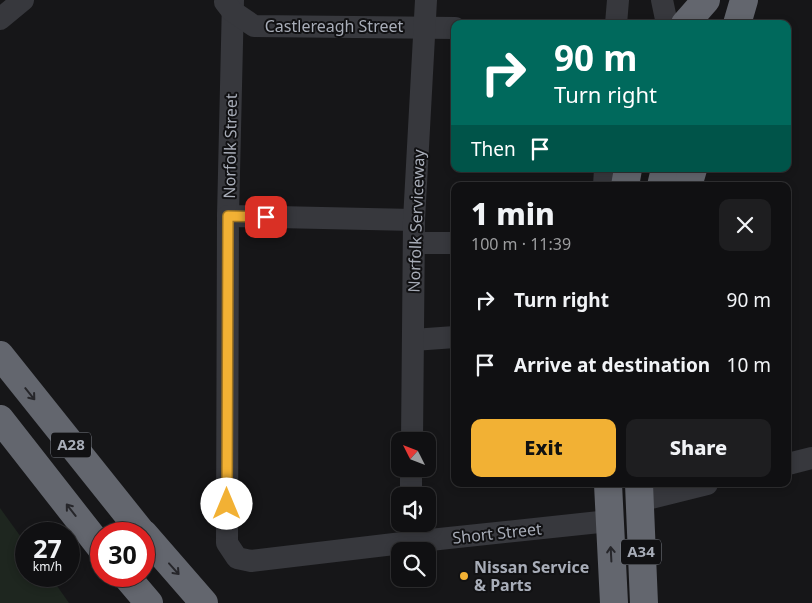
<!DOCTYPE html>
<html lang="en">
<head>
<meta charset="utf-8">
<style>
  :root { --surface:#101012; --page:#1e1e20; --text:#f1f3f6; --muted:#9c9d9f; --line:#303032; --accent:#f2b134 }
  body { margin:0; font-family:"Noto Sans",sans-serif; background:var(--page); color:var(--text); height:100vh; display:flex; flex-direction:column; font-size:19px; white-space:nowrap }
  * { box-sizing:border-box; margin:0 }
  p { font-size:16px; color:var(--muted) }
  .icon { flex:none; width:28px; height:28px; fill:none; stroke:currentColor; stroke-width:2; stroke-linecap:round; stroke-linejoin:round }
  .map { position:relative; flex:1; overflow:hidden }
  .details { position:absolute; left:451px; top:182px; width:340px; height:305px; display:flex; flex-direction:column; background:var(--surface); border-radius:10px; box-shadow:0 2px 8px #0003,0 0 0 1px var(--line) }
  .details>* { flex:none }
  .top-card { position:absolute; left:451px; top:20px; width:340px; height:152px; border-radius:10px; box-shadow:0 2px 8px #0003,0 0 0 1px var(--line); background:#00695c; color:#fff; overflow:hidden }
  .needle { width:32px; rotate:312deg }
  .fabs { position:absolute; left:391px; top:432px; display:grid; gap:10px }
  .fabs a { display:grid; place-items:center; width:45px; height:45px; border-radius:10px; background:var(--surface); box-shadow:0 2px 8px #0003,0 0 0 1px var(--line); font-size:25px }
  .speed { position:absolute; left:15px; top:522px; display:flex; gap:10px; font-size:25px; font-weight:700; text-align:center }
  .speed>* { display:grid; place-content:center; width:65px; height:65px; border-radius:50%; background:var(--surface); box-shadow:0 2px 8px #0003,0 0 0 1px var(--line); line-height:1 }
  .speed small { font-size:12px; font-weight:400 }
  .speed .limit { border:8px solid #d22; background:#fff; color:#111 }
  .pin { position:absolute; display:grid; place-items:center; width:42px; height:42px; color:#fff; margin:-21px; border-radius:10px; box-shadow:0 2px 8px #0006 }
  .me { position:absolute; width:55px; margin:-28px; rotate:0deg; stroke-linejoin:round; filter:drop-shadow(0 0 4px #0008) }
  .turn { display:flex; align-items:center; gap:18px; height:105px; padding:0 20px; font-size:22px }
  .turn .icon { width:65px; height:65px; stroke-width:2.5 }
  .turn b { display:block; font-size:35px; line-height:42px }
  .then { display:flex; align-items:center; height:48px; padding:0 20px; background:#0003; gap:10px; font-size:19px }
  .round { display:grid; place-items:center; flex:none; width:52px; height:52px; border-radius:10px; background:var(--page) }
  .headline { display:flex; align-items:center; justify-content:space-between; height:85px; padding:0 20px }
  h1 { font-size:30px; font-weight:800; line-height:38px }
  .action { display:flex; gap:10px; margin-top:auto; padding:10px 20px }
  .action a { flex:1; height:58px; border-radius:10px; background:var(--accent); color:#111; font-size:20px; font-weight:800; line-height:58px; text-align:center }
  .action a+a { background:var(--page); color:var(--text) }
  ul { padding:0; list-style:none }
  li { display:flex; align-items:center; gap:15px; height:65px; padding:0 20px }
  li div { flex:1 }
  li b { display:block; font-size:19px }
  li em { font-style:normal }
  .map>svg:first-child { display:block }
  .green { fill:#1e261f }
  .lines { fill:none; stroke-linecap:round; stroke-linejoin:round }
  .minor { stroke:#37383d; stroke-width:22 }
  .highway { stroke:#63666e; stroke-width:28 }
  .oneway { stroke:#26262a }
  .route-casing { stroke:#9d7322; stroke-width:12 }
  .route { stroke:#f2b134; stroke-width:9 }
  .poi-dot { fill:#f2b134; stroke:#111113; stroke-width:2 }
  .labels { text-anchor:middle; stroke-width:4; stroke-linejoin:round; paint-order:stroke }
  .shield { fill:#111113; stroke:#7b7e86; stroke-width:1 }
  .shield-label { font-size:15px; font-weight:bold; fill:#a8adb8 }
  .street-label { font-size:16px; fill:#a8adb8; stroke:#111113 }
  .poi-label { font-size:16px; font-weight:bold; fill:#a8adb8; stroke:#111113; text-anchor:start }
</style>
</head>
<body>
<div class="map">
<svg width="812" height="603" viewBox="0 0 812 603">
  <rect width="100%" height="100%" fill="#161618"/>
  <!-- green -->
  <path class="green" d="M 0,508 L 26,544 L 26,576 L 50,576 L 69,603 L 0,603 Z"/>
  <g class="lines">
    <!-- minor -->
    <g class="minor">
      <path d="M 233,0 L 228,216 L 227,543 L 237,558 L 251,561 L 411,542 L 609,521"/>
      <path d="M 662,0 L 667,24"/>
      <path d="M 225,2 L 232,11 L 254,26 L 455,28"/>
      <path d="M 0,19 L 23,0"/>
      <path d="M 616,24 L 618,0"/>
      <path d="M 604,186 L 605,169"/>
      <path d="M 228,216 L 414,220"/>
      <path d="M 414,243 L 455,243"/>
      <path d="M 413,340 L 455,337"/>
      <path d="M 412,441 L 414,220 L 426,0"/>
      <path d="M 788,464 L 812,458"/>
      <path d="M 411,496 L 411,469"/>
      <path d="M 639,501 L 707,484"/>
    </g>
    <!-- highway -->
    <g class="highway">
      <path d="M 685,24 L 706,0"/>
      <path d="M 737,24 L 744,0"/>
      <path d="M 625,186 L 628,169"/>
      <path d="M 661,186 L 665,169"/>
      <path d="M 688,186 L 693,169"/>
      <path d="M 0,355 L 143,534"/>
      <path d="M 0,419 L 101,548"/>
      <path d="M 608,484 L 614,603"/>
      <path d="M 639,484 L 644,603"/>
      <path d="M 144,534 L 204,603"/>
      <path d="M 126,576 L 149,603"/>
    </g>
  </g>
  <!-- one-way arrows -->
  <defs><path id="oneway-shaft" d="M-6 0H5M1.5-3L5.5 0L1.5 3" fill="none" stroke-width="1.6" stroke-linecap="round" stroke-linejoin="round" transform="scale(1.25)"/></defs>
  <g class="oneway">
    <use href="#oneway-shaft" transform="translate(30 394) rotate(51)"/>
    <use href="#oneway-shaft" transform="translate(71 510) rotate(-128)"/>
    <use href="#oneway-shaft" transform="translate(611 554) rotate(-93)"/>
    <use href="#oneway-shaft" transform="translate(174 569) rotate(48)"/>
  </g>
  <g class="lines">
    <defs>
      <path id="route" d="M 227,504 L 228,216 L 266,217"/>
    </defs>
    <!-- route casing -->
    <use href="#route" class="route-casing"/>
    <!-- route -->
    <use href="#route" class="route"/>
  </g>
  <!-- markers -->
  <circle class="poi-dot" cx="464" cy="576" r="5"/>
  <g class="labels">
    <!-- shield labels -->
    <g class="shield">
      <rect x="51" y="432.5" width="40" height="25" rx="4"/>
      <rect x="621" y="539.5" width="40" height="25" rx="4"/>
    </g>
    <g class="shield-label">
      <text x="71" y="450">A28</text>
      <text x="641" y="557">A34</text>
    </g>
    <!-- street labels -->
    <g class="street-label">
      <text x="334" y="32">Castlereagh Street</text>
      <text transform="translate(230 146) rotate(-89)" y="6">Norfolk Street</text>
      <text transform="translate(416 221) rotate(-88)" y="6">Norfolk Serviceway</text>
      <text transform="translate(497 533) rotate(-6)" y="6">Short Street</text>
    </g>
    <!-- poi labels -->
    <g class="poi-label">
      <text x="474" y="573">Nissan Service<tspan x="474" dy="18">&amp; Parts</tspan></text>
    </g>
  </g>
</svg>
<div class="fabs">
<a><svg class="needle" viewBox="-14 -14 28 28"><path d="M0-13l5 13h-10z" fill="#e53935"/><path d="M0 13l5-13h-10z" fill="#9c9d9f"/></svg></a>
<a><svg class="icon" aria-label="sound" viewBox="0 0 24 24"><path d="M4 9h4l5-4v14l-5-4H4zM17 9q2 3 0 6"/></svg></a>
<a><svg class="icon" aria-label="search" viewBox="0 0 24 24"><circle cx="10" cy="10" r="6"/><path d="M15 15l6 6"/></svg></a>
</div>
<div class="speed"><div>27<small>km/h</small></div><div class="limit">30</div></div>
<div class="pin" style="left:266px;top:217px;background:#d93025"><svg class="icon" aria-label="arrive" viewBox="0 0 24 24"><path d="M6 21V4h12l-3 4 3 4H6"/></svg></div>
<svg class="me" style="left:227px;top:504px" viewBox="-20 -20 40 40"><circle r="19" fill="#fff"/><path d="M0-13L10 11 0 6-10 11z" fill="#f2b134"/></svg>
<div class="top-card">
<div class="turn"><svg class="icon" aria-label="right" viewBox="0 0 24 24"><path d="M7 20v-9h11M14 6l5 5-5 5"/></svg><div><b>90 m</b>Turn right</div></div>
<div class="then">Then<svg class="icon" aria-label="arrive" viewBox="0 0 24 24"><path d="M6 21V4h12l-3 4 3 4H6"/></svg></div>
</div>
<section class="details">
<div class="headline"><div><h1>1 min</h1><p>100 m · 11:39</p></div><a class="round"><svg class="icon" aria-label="close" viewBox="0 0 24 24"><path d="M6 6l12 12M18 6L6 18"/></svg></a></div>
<ul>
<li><svg class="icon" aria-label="right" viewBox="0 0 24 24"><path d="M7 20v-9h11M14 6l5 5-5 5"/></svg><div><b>Turn right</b></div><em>90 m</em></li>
<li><svg class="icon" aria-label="arrive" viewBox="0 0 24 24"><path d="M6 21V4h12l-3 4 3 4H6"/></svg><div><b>Arrive at destination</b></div><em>10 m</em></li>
</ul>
<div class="action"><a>Exit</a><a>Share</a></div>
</section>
</div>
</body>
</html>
